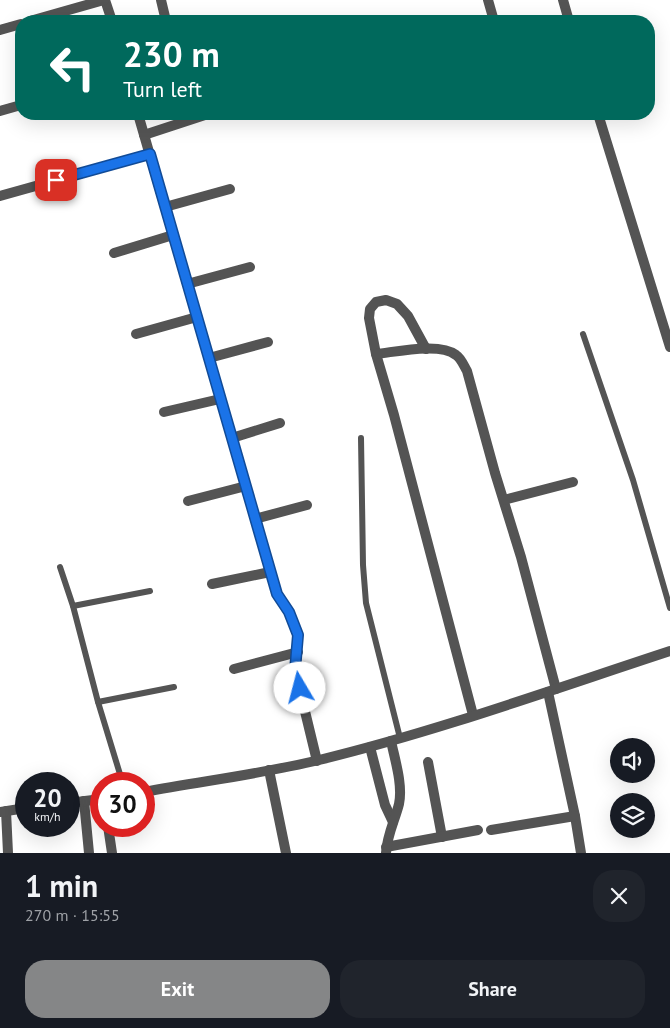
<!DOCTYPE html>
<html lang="en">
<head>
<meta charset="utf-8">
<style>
  :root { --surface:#171b24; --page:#20242c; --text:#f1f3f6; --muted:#9ea1a6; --accent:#858687 }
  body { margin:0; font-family:"PT Sans",sans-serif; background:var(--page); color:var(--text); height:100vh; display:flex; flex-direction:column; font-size:19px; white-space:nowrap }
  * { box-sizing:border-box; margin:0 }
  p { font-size:16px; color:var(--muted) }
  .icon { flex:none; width:28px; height:28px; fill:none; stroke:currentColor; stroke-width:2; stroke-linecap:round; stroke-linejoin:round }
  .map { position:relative; height:853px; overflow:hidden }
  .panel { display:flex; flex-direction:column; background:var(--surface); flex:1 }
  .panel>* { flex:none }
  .top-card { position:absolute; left:15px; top:15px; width:640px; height:105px; border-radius:20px; box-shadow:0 5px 20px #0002; background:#00695c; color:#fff; overflow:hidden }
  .buttons { position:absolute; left:610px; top:738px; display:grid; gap:10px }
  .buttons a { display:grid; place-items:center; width:45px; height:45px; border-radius:50%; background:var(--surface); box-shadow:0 5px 20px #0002; font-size:25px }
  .speed { position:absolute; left:15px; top:772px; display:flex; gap:10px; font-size:25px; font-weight:700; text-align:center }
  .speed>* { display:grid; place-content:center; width:65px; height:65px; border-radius:50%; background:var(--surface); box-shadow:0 5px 20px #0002; line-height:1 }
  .speed small { font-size:12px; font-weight:400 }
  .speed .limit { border:8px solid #d22; background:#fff; color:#111 }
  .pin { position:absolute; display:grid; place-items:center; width:42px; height:42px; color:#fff; margin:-21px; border-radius:10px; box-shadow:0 2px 8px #0006 }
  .me { position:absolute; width:55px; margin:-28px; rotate:352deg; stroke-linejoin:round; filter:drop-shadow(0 0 4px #0008) }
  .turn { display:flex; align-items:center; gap:18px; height:105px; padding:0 25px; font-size:22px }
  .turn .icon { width:65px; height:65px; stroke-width:2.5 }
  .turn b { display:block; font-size:35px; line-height:42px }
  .round { display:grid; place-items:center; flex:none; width:52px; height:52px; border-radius:20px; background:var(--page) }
  .summary { display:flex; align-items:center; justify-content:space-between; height:85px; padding:0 25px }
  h1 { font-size:30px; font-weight:700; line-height:38px }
  .cta { display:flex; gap:10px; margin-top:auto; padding:10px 25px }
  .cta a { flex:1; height:58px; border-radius:20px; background:var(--accent); color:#fff; font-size:20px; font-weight:700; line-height:58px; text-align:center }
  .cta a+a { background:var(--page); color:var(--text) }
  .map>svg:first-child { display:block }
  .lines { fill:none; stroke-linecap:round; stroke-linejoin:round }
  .service { stroke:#545454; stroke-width:6 }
  .minor { stroke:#545454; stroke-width:10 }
  .route-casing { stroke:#114b97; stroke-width:12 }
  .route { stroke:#1a73e8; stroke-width:9 }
</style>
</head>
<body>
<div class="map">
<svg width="670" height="853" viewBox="0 0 670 853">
  <rect width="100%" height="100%" fill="#fff"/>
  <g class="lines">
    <!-- service -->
    <g class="service">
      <path d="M 583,334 L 633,480 L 670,608"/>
      <path d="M 361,438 L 363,565 L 366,603 L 400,738"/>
      <path d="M 60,567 L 73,606 L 98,702 L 123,784"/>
      <path d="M 73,606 L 150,591"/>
      <path d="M 98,702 L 174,687"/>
    </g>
    <!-- minor -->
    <g class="minor">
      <path d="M 105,0 L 112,21"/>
      <path d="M 161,0 L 166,21"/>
      <path d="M 488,0 L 494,21"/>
      <path d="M 563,0 L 569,21"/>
      <path d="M 30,21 L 104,0"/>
      <path d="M 0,30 L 21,24"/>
      <path d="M 0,111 L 21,105"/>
      <path d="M 138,114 L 277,594 L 289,612 L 298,635 L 295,670 L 317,761"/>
      <path d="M 598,114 L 670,347"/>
      <path d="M 144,135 L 208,114"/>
      <path d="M 0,196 L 150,154"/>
      <path d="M 165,207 L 230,189"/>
      <path d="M 114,253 L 173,235"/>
      <path d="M 187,284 L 250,267"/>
      <path d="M 136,334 L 197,317"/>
      <path d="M 426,349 L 408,316 L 397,304 L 386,300 L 376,302 L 370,309 L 369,318 L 376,354 L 394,415 L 473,715"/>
      <path d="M 376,354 C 396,352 440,342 456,355 C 461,358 464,366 467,371 L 495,473 L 521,557 L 556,689"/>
      <path d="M 209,358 L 268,342"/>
      <path d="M 164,412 L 220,399"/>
      <path d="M 232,438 L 280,423"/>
      <path d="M 504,500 L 573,482"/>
      <path d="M 188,501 L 246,486"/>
      <path d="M 255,519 L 307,505"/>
      <path d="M 212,584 L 270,572"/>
      <path d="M 234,669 L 298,652"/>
      <path d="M 548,692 L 575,816 L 581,853"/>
      <path d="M 370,747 L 385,805 L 393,822"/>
      <path d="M 428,762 L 442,837"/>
      <path d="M 269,770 L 286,853"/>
      <path d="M 144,792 C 202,781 262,774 319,760 C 438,731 554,689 670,651"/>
      <path d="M 84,801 L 89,853"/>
      <path d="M 69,803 L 101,799"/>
      <path d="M 6,811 L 8,853"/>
      <path d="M 0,812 L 26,808"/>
      <path d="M 108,826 L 112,853"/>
      <path d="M 491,830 L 575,816"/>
      <path d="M 386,847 L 478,830"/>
      <path d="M 386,853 C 387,835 395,820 399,804 C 403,785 395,760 391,741"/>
    </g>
  </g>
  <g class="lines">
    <defs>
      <path id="route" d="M 56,180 L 150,154 L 277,594 L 289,612 L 298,635 L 295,670 L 300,688"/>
    </defs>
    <!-- route casing -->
    <use href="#route" class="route-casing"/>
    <!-- route -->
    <use href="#route" class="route"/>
  </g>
</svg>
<div class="buttons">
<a><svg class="icon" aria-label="sound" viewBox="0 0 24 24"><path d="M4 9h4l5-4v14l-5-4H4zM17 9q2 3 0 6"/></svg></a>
<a><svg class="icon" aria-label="layers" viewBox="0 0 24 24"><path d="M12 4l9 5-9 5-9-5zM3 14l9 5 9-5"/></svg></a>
</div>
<div class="speed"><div>20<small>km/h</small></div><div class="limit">30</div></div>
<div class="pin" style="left:56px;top:180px;background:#d93025"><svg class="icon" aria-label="arrive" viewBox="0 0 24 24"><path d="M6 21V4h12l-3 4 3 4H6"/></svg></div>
<svg class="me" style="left:300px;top:688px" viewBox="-20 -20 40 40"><circle r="19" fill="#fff"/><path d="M0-13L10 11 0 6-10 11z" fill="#1a73e8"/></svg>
<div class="top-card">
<div class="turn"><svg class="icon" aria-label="left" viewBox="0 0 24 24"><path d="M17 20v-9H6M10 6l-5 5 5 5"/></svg><div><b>230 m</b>Turn left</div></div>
</div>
</div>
<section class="panel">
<div class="summary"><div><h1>1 min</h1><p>270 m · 15:55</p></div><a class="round"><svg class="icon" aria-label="close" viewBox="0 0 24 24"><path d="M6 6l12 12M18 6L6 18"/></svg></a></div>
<div class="cta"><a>Exit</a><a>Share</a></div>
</section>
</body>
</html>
